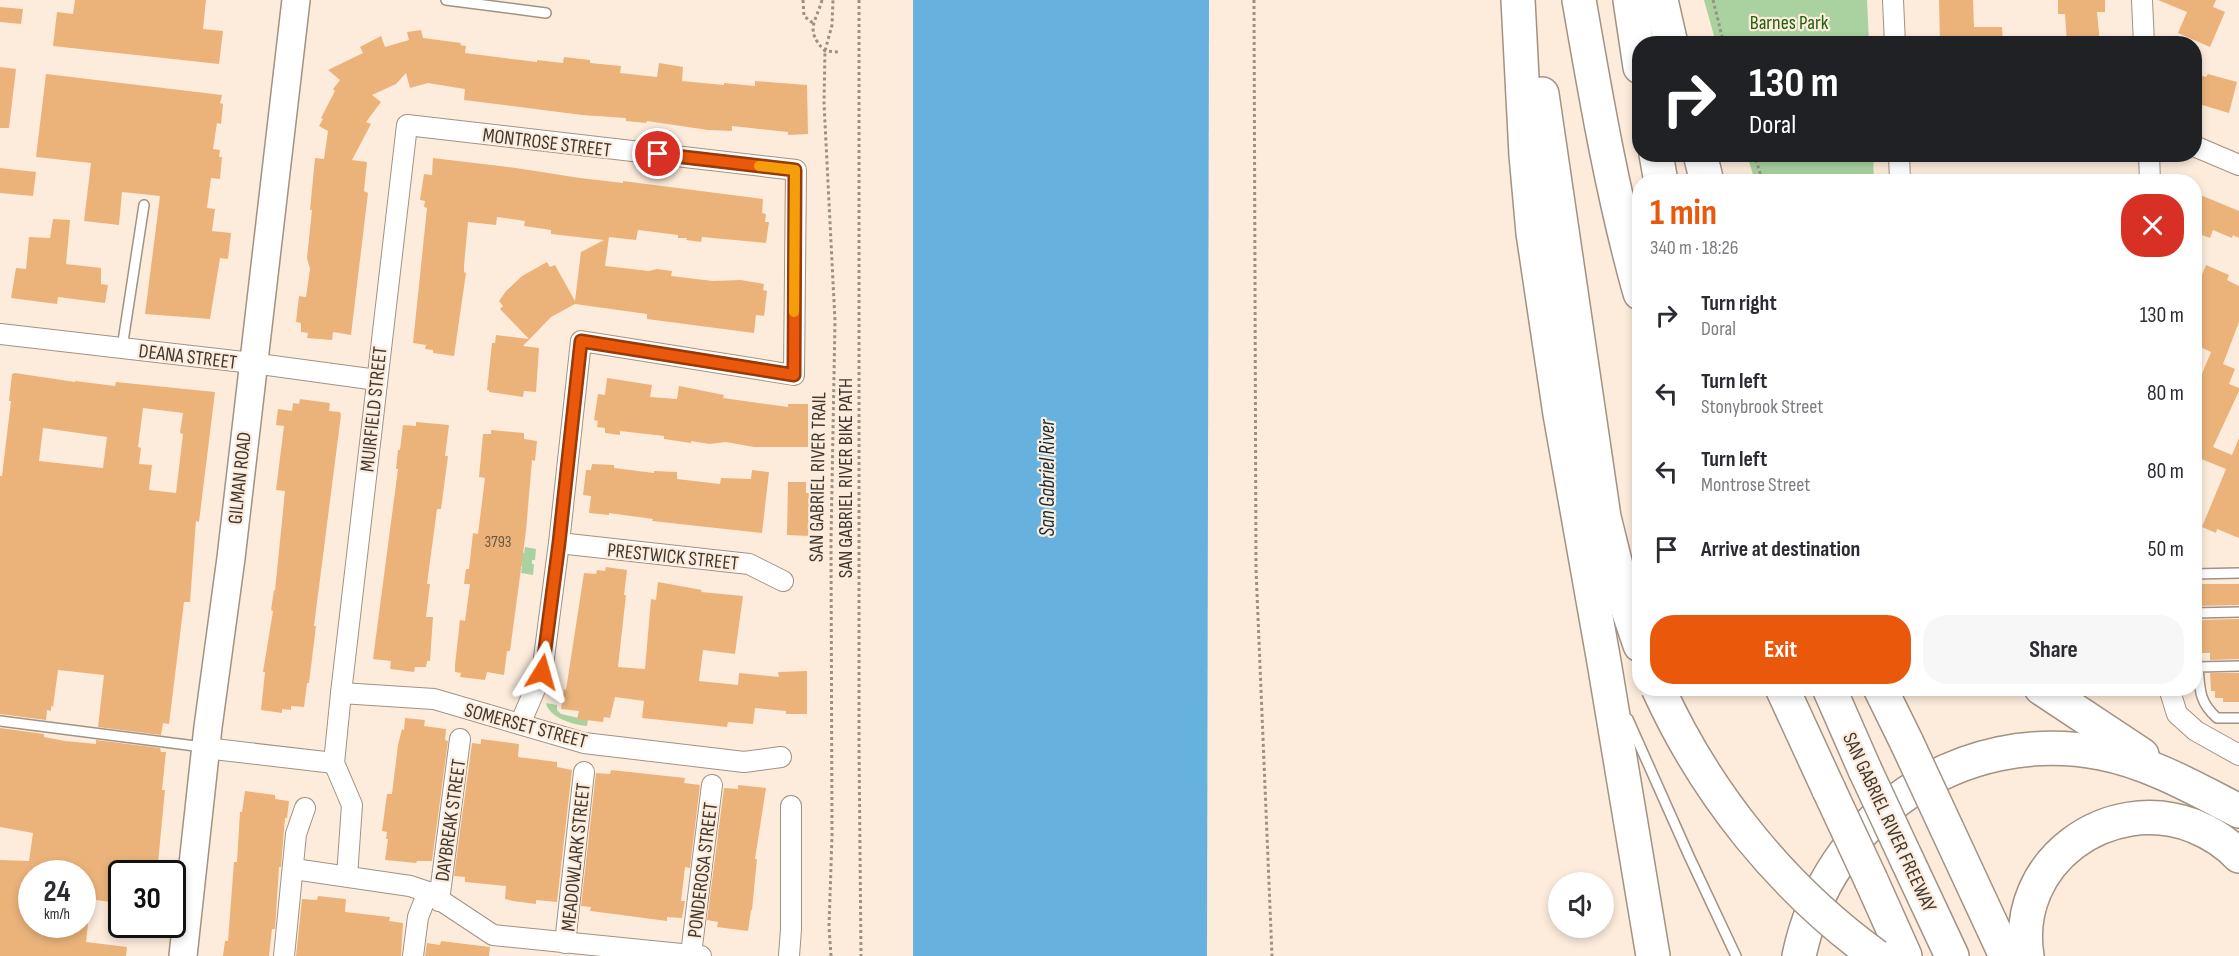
<!DOCTYPE html>
<html lang="en">
<head>
<meta charset="utf-8">
<style>
  :root { --surface:#fff; --page:#f7f7f7; --text:#2b2b33; --muted:#7c7c81; --accent:#ea580c }
  body { margin:0; font-family:"Sofia Sans Condensed",sans-serif; background:var(--page); color:var(--text); height:100vh; display:flex; flex-direction:column; font-size:22px; white-space:nowrap }
  * { box-sizing:border-box; margin:0 }
  p { font-size:20px; color:var(--muted) }
  .icon { flex:none; width:33px; height:33px; fill:none; stroke:currentColor; stroke-width:2; stroke-linecap:round; stroke-linejoin:round }
  .map { position:relative; flex:1; overflow:hidden }
  .details { position:absolute; left:1632px; top:174px; width:570px; height:522px; display:flex; flex-direction:column; background:var(--surface); border-radius:24px; box-shadow:0 3px 9px #0003 }
  .details>* { flex:none }
  .hud { position:absolute; left:1632px; top:36px; width:570px; height:126px; border-radius:24px; box-shadow:0 3px 9px #0003; background:#202124; color:#fff; overflow:hidden }
  .tools { position:absolute; left:1548px; top:872px; display:grid; gap:12px }
  .tools a { display:grid; place-items:center; width:66px; height:66px; border-radius:50%; background:var(--surface); box-shadow:0 3px 9px #0003; font-size:30px }
  .speed { position:absolute; left:18px; top:860px; display:flex; gap:12px; font-size:30px; font-weight:700; text-align:center }
  .speed>* { display:grid; place-content:center; width:78px; height:78px; border-radius:50%; background:var(--surface); box-shadow:0 3px 9px #0003; line-height:1 }
  .speed small { font-size:15px; font-weight:400 }
  .speed .limit { border:3px solid #111; border-radius:9px; background:#fff; color:#111 }
  .pin { position:absolute; display:grid; place-items:center; width:51px; height:51px; color:#fff; margin:-26px; border:3px solid #fff; border-radius:50%; box-shadow:0 2px 6px #0007 }
  .me { position:absolute; width:66px; margin:-33px; rotate:8deg; stroke-linejoin:round; filter:drop-shadow(0 0 4px #0008) }
  .turn { display:flex; align-items:center; gap:21px; height:126px; padding:0 18px; font-size:27px }
  .turn .icon { width:78px; height:78px; stroke-width:2.5 }
  .turn b { display:block; font-size:42px; line-height:51px }
  .round { display:grid; place-items:center; flex:none; width:63px; height:63px; border-radius:24px; background:var(--page) }
  .headline { display:flex; align-items:center; justify-content:space-between; height:102px; padding:0 18px }
  h1 { font-size:36px; font-weight:700; line-height:45px; color:var(--accent) }
  .button { display:flex; gap:12px; margin-top:auto; padding:12px 18px }
  .button a { flex:1; height:69px; border-radius:24px; background:var(--accent); color:#fff; font-size:24px; font-weight:700; line-height:69px; text-align:center }
  .button a+a { background:var(--page); color:var(--text) }
  ul { padding:0; list-style:none }
  li { display:flex; align-items:center; gap:18px; height:78px; padding:0 18px }
  li div { flex:1 }
  li b { display:block; font-size:22px }
  li em { font-style:normal }
  .map>svg:first-child { display:block }
  .green { fill:#a9d2a0 }
  .water { fill:#66b1dd }
  .building { fill:#ebb37a; fill-rule:evenodd }
  .lines { fill:none; stroke-linecap:round; stroke-linejoin:round }
  .lane-casing { stroke:#a29283; stroke-width:12 }
  .street-casing { stroke:#a29283; stroke-width:22 }
  .secondary-casing { stroke:#a29283; stroke-width:30 }
  .highway-casing { stroke:#a29283; stroke-width:36 }
  .path { stroke:#9b9084; stroke-width:3; stroke-dasharray:3 3; stroke-linecap:butt }
  .lane { stroke:#fff; stroke-width:9 }
  .street { stroke:#fff; stroke-width:20 }
  .secondary { stroke:#fff; stroke-width:27 }
  .highway { stroke:#fff; stroke-width:33 }
  .highway-bridge-casing { stroke:#a29283; stroke-width:36; stroke-linecap:butt }
  .highway-bridge { stroke:#fff; stroke-width:33 }
  .route-casing { stroke:#983908; stroke-width:15 }
  .route { stroke:#ea580c; stroke-width:10 }
  .slow { stroke:#f59e0b; stroke-width:10 }
  .labels { text-anchor:middle; stroke-width:4.5; stroke-linejoin:round; paint-order:stroke }
  .number-label { font-size:16px; fill:#6a5844 }
  .park-label { font-size:20px; fill:#20600f; stroke:#fdecdc }
  .street-label { font-size:20px; fill:#3f3932; stroke:#fdecdc }
  .water-label { font-size:21px; font-style:italic; fill:#0b2e40; stroke:#fdecdc }
</style>
</head>
<body>
<div class="map">
<svg width="2239" height="956" viewBox="0 0 2239 956">
  <rect width="100%" height="100%" fill="#fdecdc"/>
  <!-- green -->
  <g class="green">
    <path d="M 1704,0 L 1867,0 L 1869,43 L 1716,43 Z"/>
    <path d="M 1747,155 L 1873,155 L 1874,181 L 1755,181 Z"/>
    <path d="M 525,547 L 536,549 L 535,560 L 532,560 L 532,564 L 534,564 L 533,575 L 521,573 L 522,566 L 507,565 L 510,552 L 524,553 Z"/>
    <path d="M 546,703 L 557,705 L 557,710 L 561,714 L 588,720 L 587,726 C 574,725 549,718 546,703 Z"/>
  </g>
  <!-- water -->
  <path class="water" d="M 913,0 L 1209,0 L 1207,956 L 913,956 Z"/>
  <!-- building -->
  <g class="building">
    <path d="M 75,0 L 206,0 L 203,29 L 223,31 L 219,64 L 53,46 L 57,12 L 73,14 Z"/>
    <path d="M 1939,0 L 1973,0 L 1974,27 L 2002,27 L 2003,44 L 1940,44 Z"/>
    <path d="M 2058,0 L 2105,0 L 2105,12 L 2097,12 L 2100,44 L 2067,44 L 2065,14 L 2058,14 Z"/>
    <path d="M 2158,0 L 2216,0 L 2213,7 L 2225,12 L 2210,47 L 2178,33 L 2187,12 Z"/>
    <path d="M 0,7 L 23,9 L 21,24 L 0,22 Z"/>
    <path d="M 421,30 L 423,38 L 461,43 L 460,45 L 466,46 L 465,53 L 537,62 L 537,60 L 563,63 L 564,57 L 590,60 L 590,63 L 621,66 L 620,73 L 657,77 L 659,63 L 683,67 L 682,81 L 724,85 L 724,83 L 755,86 L 755,81 L 807,85 L 808,134 L 788,135 L 788,132 L 732,126 L 732,131 L 708,130 L 647,121 L 646,123 L 626,121 L 626,118 L 582,115 L 464,100 L 465,89 L 428,83 L 410,88 L 406,73 L 396,84 L 372,95 L 381,102 L 366,122 L 371,124 L 352,160 L 367,162 L 364,191 L 368,193 L 351,335 L 333,332 L 332,340 L 307,338 L 308,333 L 301,332 L 301,323 L 296,322 L 299,296 L 306,297 L 310,269 L 307,258 L 312,210 L 310,210 L 315,158 L 324,159 L 328,131 L 319,126 L 323,119 L 321,118 L 335,91 L 333,89 L 340,80 L 328,70 L 363,53 L 360,47 L 381,36 L 385,47 L 409,40 L 407,32 Z"/>
    <path d="M 0,67 L 16,69 L 9,128 L 0,128 Z"/>
    <path d="M 2194,73 L 2206,77 L 2208,74 L 2237,82 L 2229,113 L 2199,104 L 2202,92 L 2194,90 Z"/>
    <path d="M 46,74 L 222,95 L 220,103 L 223,104 L 221,124 L 217,123 L 213,149 L 220,150 L 219,157 L 222,157 L 220,179 L 211,178 L 207,208 L 215,209 L 212,231 L 231,233 L 228,259 L 220,258 L 210,319 L 145,314 L 160,196 L 122,192 L 119,225 L 84,221 L 91,163 L 36,157 Z"/>
    <path d="M 433,158 L 516,168 L 580,178 L 623,183 L 623,181 L 763,199 L 762,213 L 766,214 L 765,222 L 769,222 L 766,243 L 702,237 L 701,242 L 686,240 L 687,238 L 678,238 L 678,235 L 638,230 L 636,240 L 609,237 L 605,266 L 649,271 L 657,269 L 672,271 L 671,276 L 713,281 L 741,280 L 764,284 L 763,290 L 767,291 L 764,316 L 756,315 L 754,333 L 647,319 L 647,314 L 575,304 L 551,317 L 523,346 L 539,348 L 536,392 L 524,391 L 523,397 L 489,392 L 489,390 L 487,390 L 492,343 L 495,343 L 496,335 L 529,339 L 500,309 L 503,306 L 499,301 L 506,291 L 522,276 L 547,262 L 550,267 L 555,265 L 575,301 L 581,252 L 604,240 L 551,234 L 551,230 L 524,226 L 525,221 L 497,217 L 496,225 L 468,222 L 464,266 L 464,272 L 466,273 L 454,356 L 433,353 L 433,350 L 425,349 L 426,345 L 413,343 L 427,208 L 424,207 L 425,201 L 420,200 L 424,174 L 432,175 Z"/>
    <path d="M 0,168 L 36,172 L 33,196 L 0,193 Z"/>
    <path d="M 2198,194 L 2239,211 L 2239,238 L 2233,235 L 2232,238 L 2213,230 L 2210,238 L 2194,232 L 2194,201 Z"/>
    <path d="M 53,219 L 70,220 L 66,264 L 101,268 L 101,284 L 108,285 L 105,303 L 58,297 L 57,304 L 11,298 L 16,268 L 26,269 L 29,237 L 50,238 Z"/>
    <path d="M 2206,265 L 2229,275 L 2227,280 L 2239,286 L 2239,322 L 2223,364 L 2235,369 L 2229,384 L 2239,388 L 2239,391 L 2213,447 L 2232,455 L 2239,438 L 2239,538 L 2217,529 L 2216,533 L 2202,527 L 2226,469 L 2194,456 L 2194,393 L 2211,352 L 2196,345 L 2199,336 L 2194,335 L 2194,314 L 2199,302 L 2194,300 L 2194,274 L 2201,277 Z"/>
    <path d="M 15,373 L 75,382 L 75,381 L 115,386 L 116,382 L 215,392 L 199,522 L 196,521 L 190,602 L 184,602 L 169,724 L 163,723 L 161,735 L 98,727 L 104,675 L 58,670 L 53,707 L 51,706 L 51,711 L 47,710 L 46,720 L 0,714 L 0,476 L 2,476 L 11,401 L 9,401 L 12,374 ZM 143,408 L 183,413 L 180,433 L 183,434 L 176,493 L 149,490 L 152,465 L 139,464 L 141,448 L 138,447 ZM 43,428 L 107,437 L 103,468 L 39,461 Z"/>
    <path d="M 607,378 L 652,385 L 650,397 L 677,399 L 679,386 L 724,395 L 723,398 L 788,407 L 788,404 L 808,404 L 808,447 L 754,447 L 726,442 L 709,444 L 691,441 L 691,443 L 664,439 L 664,436 L 620,431 L 620,435 L 605,433 L 605,428 L 597,427 L 598,421 L 594,420 L 598,394 L 605,395 Z"/>
    <path d="M 300,399 L 330,403 L 329,411 L 340,412 L 341,415 L 314,626 L 316,626 L 309,683 L 307,683 L 304,707 L 291,706 L 291,710 L 282,709 L 282,713 L 261,710 L 265,672 L 263,672 L 273,611 L 271,610 L 274,590 L 275,591 L 285,491 L 276,490 L 284,426 L 276,425 L 278,409 L 292,411 L 293,403 L 299,404 Z"/>
    <path d="M 416,422 L 449,425 L 445,456 L 448,456 L 441,509 L 437,509 L 427,584 L 430,584 L 426,617 L 433,617 L 430,661 L 427,661 L 426,667 L 415,667 L 414,672 L 390,669 L 391,661 L 373,659 L 398,469 L 396,469 L 398,450 L 400,450 L 403,425 L 416,426 Z"/>
    <path d="M 491,430 L 524,433 L 524,439 L 537,441 L 535,461 L 532,460 L 526,531 L 510,651 L 507,651 L 504,675 L 487,672 L 485,680 L 460,677 L 461,673 L 455,672 L 455,665 L 460,620 L 465,621 L 470,584 L 464,584 L 466,569 L 469,569 L 473,533 L 478,534 L 485,478 L 479,477 L 483,434 L 491,434 Z"/>
    <path d="M 592,464 L 614,465 L 614,468 L 654,473 L 654,471 L 677,472 L 677,479 L 720,484 L 721,478 L 751,479 L 752,470 L 769,472 L 762,533 L 652,521 L 653,519 L 609,513 L 609,515 L 589,513 L 591,496 L 583,495 L 586,470 L 591,470 Z"/>
    <path d="M 788,482 L 806,482 L 806,493 L 809,493 L 808,536 L 787,535 Z"/>
    <path d="M 606,567 L 627,570 L 624,595 L 626,595 L 618,667 L 645,669 L 651,599 L 656,600 L 658,582 L 702,590 L 701,592 L 743,596 L 735,654 L 703,650 L 699,681 L 738,685 L 739,673 L 779,677 L 778,672 L 807,671 L 807,714 L 786,714 L 786,711 L 755,708 L 753,724 L 728,722 L 727,727 L 642,718 L 644,701 L 615,697 L 610,718 L 604,717 L 603,722 L 577,719 L 579,711 L 561,709 L 564,689 L 566,690 L 584,573 L 596,574 L 597,570 L 605,571 Z"/>
    <path d="M 2194,584 L 2239,584 L 2239,605 L 2197,606 L 2197,600 L 2194,600 Z"/>
    <path d="M 2239,619 L 2239,659 L 2210,660 L 2210,653 L 2198,653 L 2198,620 Z"/>
    <path d="M 2210,673 L 2239,673 L 2239,702 L 2223,702 L 2223,698 L 2215,698 L 2215,691 L 2211,691 Z"/>
    <path d="M 405,718 L 425,720 L 424,726 L 446,729 L 445,740 L 448,741 L 432,861 L 417,861 L 416,863 L 385,860 L 388,839 L 386,839 L 387,832 L 382,831 L 387,794 L 392,794 L 398,745 L 402,729 L 404,730 Z"/>
    <path d="M 0,728 L 44,734 L 44,737 L 65,741 L 96,744 L 96,740 L 160,748 L 161,752 L 166,752 L 162,790 L 165,790 L 157,873 L 121,873 L 117,903 L 82,898 L 82,873 L 32,873 L 32,924 L 88,924 L 86,942 L 127,947 L 126,956 L 0,956 L 0,860 L 29,861 L 33,833 L 0,827 Z"/>
    <path d="M 481,739 L 519,744 L 518,757 L 557,762 L 557,767 L 572,770 L 557,902 L 536,900 L 536,904 L 513,901 L 505,899 L 506,886 L 465,882 L 465,877 L 454,876 L 472,743 L 481,744 Z"/>
    <path d="M 611,770 L 685,778 L 684,783 L 700,785 L 690,868 L 685,867 L 681,901 L 685,901 L 682,918 L 667,917 L 667,921 L 614,914 L 590,911 L 591,907 L 581,906 L 596,773 L 610,774 Z"/>
    <path d="M 738,785 L 766,788 L 755,859 L 757,859 L 752,910 L 751,910 L 748,931 L 717,927 L 718,922 L 707,920 L 724,788 L 738,789 Z"/>
    <path d="M 245,791 L 275,795 L 275,799 L 289,801 L 287,818 L 285,818 L 281,867 L 279,867 L 275,929 L 272,929 L 269,956 L 223,956 L 225,941 L 228,941 L 234,862 L 237,862 L 240,812 L 242,812 Z"/>
    <path d="M 318,896 L 346,899 L 345,912 L 390,917 L 389,921 L 403,923 L 401,956 L 296,956 L 302,899 L 317,900 Z"/>
    <path d="M 441,941 L 490,947 L 489,956 L 425,956 L 427,943 L 440,945 Z"/>
  </g>
  <g class="lines">
    <defs>
      <g id="lane">
        <path d="M 446,0 L 546,13"/>
        <path d="M 122,348 L 144,205"/>
        <path d="M 2194,574 L 2239,573"/>
        <path d="M 2194,613 L 2239,612"/>
        <path d="M 2239,666 L 2198,667 C 2200,690 2199,702 2217,718 L 2239,718"/>
        <path d="M 1628,719 L 1689,856 L 1736,956"/>
        <path d="M 0,721 L 203,747"/>
      </g>
      <g id="street">
        <path d="M 1893,0 L 1895,44"/>
        <path d="M 2142,0 L 2144,44"/>
        <path d="M 2194,146 L 2239,165"/>
        <path d="M 1899,154 L 1900,182"/>
        <path d="M 2149,154 L 2150,182"/>
        <path d="M 0,334 L 252,363 L 377,380"/>
        <path d="M 559,543 L 749,564 L 783,581"/>
        <path d="M 2169,688 L 2177,714 L 2196,731 L 2239,755"/>
        <path d="M 341,693 L 407,125 L 796,170 L 794,375 L 581,341 L 559,543 L 542,673 L 520,724"/>
        <path d="M 205,748 L 334,763"/>
        <path d="M 294,869 L 410,886 L 428,892 L 493,935 L 701,956"/>
        <path d="M 347,876 L 352,805 L 334,763 L 341,693 L 434,699 L 584,743 L 744,762 L 781,757"/>
        <path d="M 439,901 L 460,739"/>
        <path d="M 565,943 L 584,772"/>
        <path d="M 691,954 L 712,785"/>
        <path d="M 284,956 L 296,834 L 305,808"/>
        <path d="M 413,956 L 418,917 L 428,892"/>
        <path d="M 789,956 L 791,929 L 791,806"/>
      </g>
      <path id="secondary" d="M 183,956 L 208,727 L 231,558 L 296,0"/>
      <g id="highway">
        <path d="M 1518,0 L 1526,155 L 1533,233 L 1560,414 L 1604,662 L 1653,956"/>
        <path d="M 1579,0 C 1596,98 1613,197 1640,293"/>
        <path d="M 1630,0 L 1640,67"/>
        <path d="M 1661,0 L 1671,44"/>
        <path d="M 1542,94 L 1604,517 L 1624,598 L 1640,645"/>
        <path d="M 1656,154 L 1661,182"/>
        <path d="M 1700,154 L 1707,182"/>
        <path d="M 1782,688 L 1829,790"/>
        <path d="M 1829,688 L 1865,770"/>
        <path d="M 1880,688 L 1907,743"/>
        <path d="M 2041,688 L 2142,755"/>
        <path d="M 1947,829 L 2006,956"/>
        <path d="M 1907,860 L 1952,956"/>
        <path d="M 1871,880 L 1905,956"/>
        <path d="M 1799,956 C 1828,817 1961,726 2101,753 C 2149,762 2196,789 2239,811"/>
        <path d="M 2027,956 C 2012,862 2108,793 2194,826 C 2211,833 2227,843 2239,856"/>
      </g>
    </defs>
    <!-- lane casing -->
    <use href="#lane" class="lane-casing"/>
    <!-- street casing -->
    <use href="#street" class="street-casing"/>
    <!-- secondary casing -->
    <use href="#secondary" class="secondary-casing"/>
    <!-- highway casing -->
    <use href="#highway" class="highway-casing"/>
    <!-- path -->
    <g class="path">
      <path d="M 803,0 L 804,16 L 814,24"/>
      <path d="M 822,0 C 816,22 804,30 825,51 L 838,52"/>
      <path d="M 859,0 L 859,747 L 861,956"/>
      <path d="M 1254,0 L 1256,569 L 1272,956"/>
      <path d="M 1713,0 L 1724,44"/>
      <path d="M 1754,154 L 1763,182"/>
      <path d="M 831,956 L 829,927 L 832,836 L 831,542 L 835,321 L 824,103 L 825,51 L 832,25 L 833,0"/>
    </g>
    <!-- lane -->
    <use href="#lane" class="lane"/>
    <!-- street -->
    <use href="#street" class="street"/>
    <!-- secondary -->
    <use href="#secondary" class="secondary"/>
    <!-- highway -->
    <use href="#highway" class="highway"/>
    <defs>
      <g id="highway-bridge">
        <path d="M 1658,688 C 1706,794 1782,888 1876,956"/>
        <path d="M 1907,743 L 1947,829"/>
        <path d="M 1865,770 L 1907,860"/>
        <path d="M 1829,790 L 1871,880"/>
      </g>
    </defs>
    <!-- highway-bridge casing -->
    <use href="#highway-bridge" class="highway-bridge-casing"/>
    <!-- highway-bridge -->
    <use href="#highway-bridge" class="highway-bridge"/>
  </g>
  <g class="lines">
    <defs>
      <path id="route" d="M 542,672 L 559,543 L 581,341 L 794,375 L 795,170 L 658,154"/>
    </defs>
    <!-- route casing -->
    <use href="#route" class="route-casing"/>
    <!-- route -->
    <use href="#route" class="route"/>
    <!-- slow -->
    <path class="slow" d="M 759,166 L 795,170 L 794,312"/>
  </g>
  <g class="labels">
    <!-- number labels -->
    <g class="number-label">
      <text x="498" y="547">3793</text>
    </g>
    <!-- park labels -->
    <g class="park-label">
      <text x="1789" y="29">Barnes Park</text>
    </g>
    <!-- street labels -->
    <g class="street-label">
      <text transform="translate(547 142) rotate(7)" y="7">MONTROSE STREET</text>
      <text transform="translate(188 356) rotate(7)" y="7">DEANA STREET</text>
      <text transform="translate(373 409) rotate(-84)" y="7">MUIRFIELD STREET</text>
      <text transform="translate(817 477) rotate(-89)" y="7">SAN GABRIEL RIVER TRAIL</text>
      <text transform="translate(239 478) rotate(-84)" y="7">GILMAN ROAD</text>
      <text transform="translate(845 478) rotate(-90)" y="7">SAN GABRIEL RIVER BIKE PATH</text>
      <text transform="translate(673 556) rotate(6)" y="7">PRESTWICK STREET</text>
      <text transform="translate(526 725) rotate(15)" y="7">SOMERSET STREET</text>
      <text transform="translate(450 820) rotate(-82)" y="7">DAYBREAK STREET</text>
      <text transform="translate(1890 822) rotate(65)" y="7">SAN GABRIEL RIVER FREEWAY</text>
      <text transform="translate(575 857) rotate(-84)" y="7">MEADOWLARK STREET</text>
      <text transform="translate(702 870) rotate(-83)" y="7">PONDEROSA STREET</text>
    </g>
    <!-- water labels -->
    <g class="water-label">
      <text transform="translate(1047 478) rotate(-90)" y="7">San Gabriel River</text>
    </g>
  </g>
</svg>
<div class="tools">
<a><svg class="icon" aria-label="sound" viewBox="0 0 24 24"><path d="M4 9h4l5-4v14l-5-4H4zM17 9q2 3 0 6"/></svg></a>
</div>
<div class="speed"><div>24<small>km/h</small></div><div class="limit">30</div></div>
<div class="pin" style="left:658px;top:154px;background:#d93025"><svg class="icon" aria-label="arrive" viewBox="0 0 24 24"><path d="M6 21V4h12l-3 4 3 4H6"/></svg></div>
<svg class="me" style="left:542px;top:672px" viewBox="-20 -20 40 40"><path d="M0-17L14 15 0 8-14 15z" fill="#ea580c" stroke="#fff" stroke-width="4"/></svg>
<div class="hud">
<div class="turn"><svg class="icon" aria-label="right" viewBox="0 0 24 24"><path d="M7 20v-9h11M14 6l5 5-5 5"/></svg><div><b>130 m</b>Doral</div></div>
</div>
<section class="details">
<div class="headline"><div><h1>1 min</h1><p>340 m · 18:26</p></div><a class="round" style="background:#d93025;color:#fff"><svg class="icon" aria-label="close" viewBox="0 0 24 24"><path d="M6 6l12 12M18 6L6 18"/></svg></a></div>
<ul>
<li><svg class="icon" aria-label="right" viewBox="0 0 24 24"><path d="M7 20v-9h11M14 6l5 5-5 5"/></svg><div><b>Turn right</b><p>Doral</p></div><em>130 m</em></li>
<li><svg class="icon" aria-label="left" viewBox="0 0 24 24"><path d="M17 20v-9H6M10 6l-5 5 5 5"/></svg><div><b>Turn left</b><p>Stonybrook Street</p></div><em>80 m</em></li>
<li><svg class="icon" aria-label="left" viewBox="0 0 24 24"><path d="M17 20v-9H6M10 6l-5 5 5 5"/></svg><div><b>Turn left</b><p>Montrose Street</p></div><em>80 m</em></li>
<li><svg class="icon" aria-label="arrive" viewBox="0 0 24 24"><path d="M6 21V4h12l-3 4 3 4H6"/></svg><div><b>Arrive at destination</b></div><em>50 m</em></li>
</ul>
<div class="button"><a>Exit</a><a>Share</a></div>
</section>
</div>
</body>
</html>
